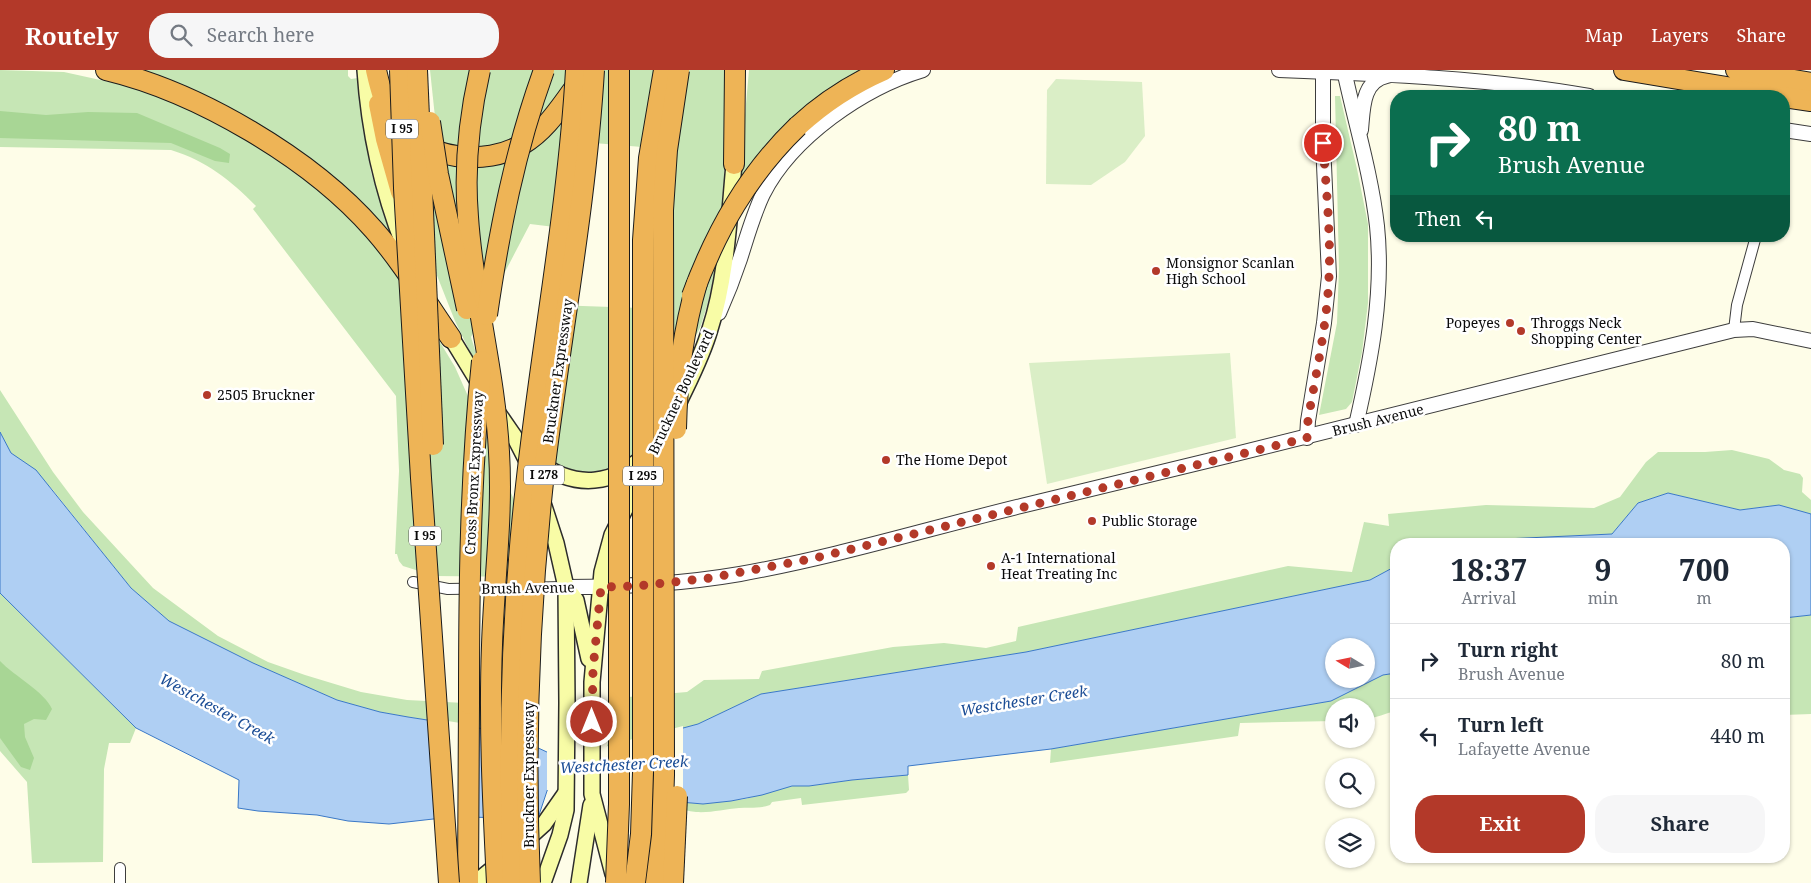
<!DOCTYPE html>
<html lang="en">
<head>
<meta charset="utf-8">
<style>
  :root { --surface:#fff; --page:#f6f6f7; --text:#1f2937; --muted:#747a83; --line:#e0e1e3; --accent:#b33929 }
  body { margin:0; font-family:"Noto Serif",serif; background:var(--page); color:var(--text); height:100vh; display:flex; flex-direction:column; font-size:19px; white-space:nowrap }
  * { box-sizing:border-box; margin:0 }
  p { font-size:16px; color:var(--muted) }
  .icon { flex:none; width:28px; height:28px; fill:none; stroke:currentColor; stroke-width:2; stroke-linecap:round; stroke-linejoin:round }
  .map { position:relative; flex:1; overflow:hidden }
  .panel { position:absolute; left:1390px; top:468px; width:400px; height:325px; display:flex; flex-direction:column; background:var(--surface); border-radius:20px; box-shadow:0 1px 4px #0004 }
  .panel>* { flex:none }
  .guide { position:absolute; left:1390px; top:20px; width:400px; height:152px; border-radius:20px; box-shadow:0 1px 4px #0004; background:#0b6e4f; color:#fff; overflow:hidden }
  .needle { width:32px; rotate:280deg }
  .buttons { position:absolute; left:1325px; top:568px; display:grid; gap:10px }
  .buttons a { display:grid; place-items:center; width:50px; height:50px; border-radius:50%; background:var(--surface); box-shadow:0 1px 4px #0004; font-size:25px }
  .pin { position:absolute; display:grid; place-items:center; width:42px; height:42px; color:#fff; margin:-21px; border:2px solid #fff; border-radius:50%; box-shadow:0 1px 5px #0007 }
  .me { position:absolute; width:55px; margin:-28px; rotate:0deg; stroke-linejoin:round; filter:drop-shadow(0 0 4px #0008) }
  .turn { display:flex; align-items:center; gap:18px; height:105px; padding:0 25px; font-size:22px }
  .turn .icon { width:65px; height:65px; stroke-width:2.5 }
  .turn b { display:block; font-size:35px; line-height:42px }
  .then { display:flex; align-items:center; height:48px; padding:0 25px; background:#0003; gap:10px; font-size:19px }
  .eta { display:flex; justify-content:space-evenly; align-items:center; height:85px; text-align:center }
  .eta b { font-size:30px; font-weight:700; line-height:35px }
  .primary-button { display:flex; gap:10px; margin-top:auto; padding:10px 25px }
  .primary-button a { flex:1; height:58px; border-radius:20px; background:var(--accent); color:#fff; font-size:20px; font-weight:700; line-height:58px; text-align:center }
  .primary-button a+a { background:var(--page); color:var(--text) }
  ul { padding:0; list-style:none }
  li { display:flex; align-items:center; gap:15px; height:75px; padding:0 25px; border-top:1px solid var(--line) }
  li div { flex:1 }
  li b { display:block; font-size:19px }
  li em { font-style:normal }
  header { display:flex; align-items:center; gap:30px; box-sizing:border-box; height:70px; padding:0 25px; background:var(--accent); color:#fff }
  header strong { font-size:24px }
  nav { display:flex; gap:28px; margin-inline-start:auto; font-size:18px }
  .search { width:350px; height:45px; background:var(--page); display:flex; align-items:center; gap:12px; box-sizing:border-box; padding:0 18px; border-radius:20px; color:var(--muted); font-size:19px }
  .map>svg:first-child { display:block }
  .green { fill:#c6e6b5 }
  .forest { fill:#a8d695 }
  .pitch { fill:#daeec6 }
  .water { fill:#afcff3; stroke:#3a78c7; fill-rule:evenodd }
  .pier { fill:#fefde8 }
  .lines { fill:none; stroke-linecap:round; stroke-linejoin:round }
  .minor-casing { stroke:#3d3d3d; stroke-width:12 }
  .tertiary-casing { stroke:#3d3d3d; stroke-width:16 }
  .secondary-casing { stroke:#2c2c2c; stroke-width:18 }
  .motorway-casing { stroke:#1b1b1b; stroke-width:22 }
  .minor { stroke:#fff; stroke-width:10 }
  .tertiary { stroke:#fff; stroke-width:14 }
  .secondary { stroke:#f8fca6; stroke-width:15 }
  .motorway { stroke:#eeb456; stroke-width:20 }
  .motorway-bridge-casing { stroke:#1b1b1b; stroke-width:22; stroke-linecap:butt }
  .motorway-bridge { stroke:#eeb456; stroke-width:20 }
  .route { stroke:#b33929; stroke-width:9; stroke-dasharray:0 16.2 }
  .poi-dot { fill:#b33929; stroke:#fff; stroke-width:2 }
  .labels { text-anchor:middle; stroke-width:5; stroke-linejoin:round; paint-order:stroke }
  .shield { fill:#fff; stroke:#545454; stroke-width:1 }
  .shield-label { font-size:12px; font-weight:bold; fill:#0a0a0a }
  .poi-label { font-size:14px; fill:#0a0a0a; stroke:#fff; text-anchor:start }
  .street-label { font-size:14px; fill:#0a0a0a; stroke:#fff }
  .water-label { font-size:15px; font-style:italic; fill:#1a4c95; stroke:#fff }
</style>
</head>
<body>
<header>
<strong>Routely</strong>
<div class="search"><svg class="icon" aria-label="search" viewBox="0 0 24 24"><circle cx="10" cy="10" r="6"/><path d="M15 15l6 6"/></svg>Search here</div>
<nav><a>Map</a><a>Layers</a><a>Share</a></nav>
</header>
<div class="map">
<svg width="1811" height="813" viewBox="0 0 1811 813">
  <rect width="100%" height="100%" fill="#fefde8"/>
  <!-- green -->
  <g class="green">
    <path d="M 0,0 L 64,2 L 155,22 L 206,46 L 307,107 L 385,181 L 455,297 L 515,432 L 521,507 L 435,506 L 403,496 L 399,491 L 397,484 L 395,484 L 399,401 L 396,326 L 253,139 L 256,136 C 230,110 207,91 171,80 L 0,77 Z"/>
    <path d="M 143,0 L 348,0 L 348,6 L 351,9 L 358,8 L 361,41 L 371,102 L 392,168 L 378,149 L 329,107 L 142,4 Z"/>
    <path d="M 430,0 L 579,0 L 551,39 L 520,66 L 490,78 L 443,75 L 437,66 Z"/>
    <path d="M 599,0 L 725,0 C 725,80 728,162 706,239 C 702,250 701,262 692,269 L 672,333 L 629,388 L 614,399 L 587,405 L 552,395 L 554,235 L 640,238 L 642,77 L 582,72 L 571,159 L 530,154 L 471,267 L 485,313 L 455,251 L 434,198 L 432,95 L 541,73 L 555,60 Z"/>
    <path d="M 749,0 L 865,0 L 755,127 L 739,113 Z"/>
    <path d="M 1335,26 L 1340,26 L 1357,99 L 1368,154 L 1368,233 L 1362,282 L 1352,332 L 1346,339 L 1319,345 L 1337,253 L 1339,198 Z"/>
    <path d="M 0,320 L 53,402 L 83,442 L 153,518 L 218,566 L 268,592 L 305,605 L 361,622 L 407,630 L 503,635 L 504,662 L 408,647 L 380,642 L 337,630 L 253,593 L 169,551 L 131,518 L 52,419 L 11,383 L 0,362 Z"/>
    <path d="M 1732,380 L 1769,389 L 1784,400 L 1800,404 L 1803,408 L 1802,422 L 1811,430 L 1811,444 L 1779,435 L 1740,440 L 1668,423 L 1638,433 L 1612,464 L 1441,472 L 1437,474 L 1396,474 L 1396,496 L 1370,510 L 1026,582 L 761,624 L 698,654 L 605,680 L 628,627 L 687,622 L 704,610 L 759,609 L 762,601 L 893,577 L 944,573 L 986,578 L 1016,571 L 1018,557 L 1288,496 L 1352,502 L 1364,452 L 1389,456 L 1388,444 L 1486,435 L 1594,438 L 1620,427 L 1646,392 L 1658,382 L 1705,382 Z"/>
    <path d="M 0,523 L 136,658 L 130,673 L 109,673 L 104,699 L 103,792 L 32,793 L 27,712 L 0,681 Z"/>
    <path d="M 1811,545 L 1811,644 L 1784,645 L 1784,548 Z"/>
    <path d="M 1396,603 L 1396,641 C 1385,643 1377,648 1366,649 L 1366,636 L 1334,636 L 1334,651 L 1240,653 L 1238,666 L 1050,693 L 1051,679 L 1331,631 L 1383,605 Z"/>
    <path d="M 908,705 L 909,720 L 906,723 L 802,735 L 801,728 L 772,732 L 770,735 C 759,739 750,737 739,738 C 725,739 711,743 696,742 C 681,741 666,733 652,727 L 648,720 L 690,733 L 703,734 L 745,729 L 792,716 L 809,716 L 852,710 Z"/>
  </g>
  <!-- forest -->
  <g class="forest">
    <path d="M 0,41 L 46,45 L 88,42 L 137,43 L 220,78 L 230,84 L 229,93 L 215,91 L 171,73 L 0,68 Z"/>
    <path d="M 0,591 C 14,606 45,622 52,639 L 46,650 L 34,649 L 24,654 L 25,667 L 34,688 L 30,700 L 21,697 L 0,668 Z"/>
  </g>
  <!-- pitch -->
  <g class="pitch">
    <path d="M 1056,9 L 1142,12 L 1145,66 L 1125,92 L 1091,115 L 1046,114 L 1047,20 Z"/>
    <path d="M 1230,283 L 1236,368 L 1047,414 L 1029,293 Z"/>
  </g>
  <!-- water -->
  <g class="water">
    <path d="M 0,362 L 11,383 L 36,400 L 131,518 L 169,551 L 253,593 L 337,630 L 380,642 L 408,647 L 504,662 L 549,683 L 594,682 L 698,654 L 761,624 L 1026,582 L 1370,510 L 1396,496 L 1396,603 L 1383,605 L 1331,631 L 1051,679 L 908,696 L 908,705 L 852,710 L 809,716 L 792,716 L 762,725 L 731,731 L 703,734 L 680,732 L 633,716 L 549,715 L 538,748 L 451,747 L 389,754 L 348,751 L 317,745 L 258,741 L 238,738 L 239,710 L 136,658 L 0,523 ZM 1334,576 L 1366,576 L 1366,609 L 1334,609 Z"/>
    <path d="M 1668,423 L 1740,440 L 1779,435 L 1811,444 L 1811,545 L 1784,548 L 1784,474 L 1437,474 L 1440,472 L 1612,464 L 1638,433 Z"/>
  </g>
  <!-- pier -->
  <g class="pier">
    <path d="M 429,648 L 479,656 L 479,749 L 451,750 Z"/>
    <path d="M 683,656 L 683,735 L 633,719 L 610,718 L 610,675 Z"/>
    <path d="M 608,676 L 608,718 L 550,718 L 550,720 L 547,720 L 547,680 L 594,680 Z"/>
  </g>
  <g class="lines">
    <defs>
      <g id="minor">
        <path d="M 1734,260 L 1737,235 L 1756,166"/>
        <path d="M 413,512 L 448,519 L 566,517"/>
        <path d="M 120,798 L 120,813"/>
      </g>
      <g id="tertiary">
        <path d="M 1279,0 C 1384,4 1487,8 1589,26"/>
        <path d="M 1344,0 C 1355,52 1371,103 1377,156 C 1384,223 1371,290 1356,355"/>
        <path d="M 1361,60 C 1363,39 1362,11 1387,6"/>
        <path d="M 1784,60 L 1811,64"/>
        <path d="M 719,243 C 727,225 734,207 740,189 C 747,167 753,145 763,124 C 792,67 863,18 923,0"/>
        <path d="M 1307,368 L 1308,351 L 1324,253 L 1329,206 L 1323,73 L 1323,0"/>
        <path d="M 566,517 C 624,517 682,514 740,504 C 835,487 927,459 1021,436 C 1259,379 1496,320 1734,260 L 1753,259 L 1811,271"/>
      </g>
      <g id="secondary">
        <path d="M 365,0 C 369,60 382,120 404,176"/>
        <path d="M 446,259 L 482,318"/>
        <path d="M 680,330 C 691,307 703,284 710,259 C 728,203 729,142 735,84"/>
        <path d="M 496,340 L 514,366 L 529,395"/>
        <path d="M 537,391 C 575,420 615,416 648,382"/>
        <path d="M 542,430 L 556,473 L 566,517 L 567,633 L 566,740 L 560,765 L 543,813"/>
        <path d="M 566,517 L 576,530 L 589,589"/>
        <path d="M 523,773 L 544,754 L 565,724"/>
        <path d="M 613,804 L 592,724 L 592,612 L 602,502 L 612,465 L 663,364"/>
        <path d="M 475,813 L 502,791"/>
        <path d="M 579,813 L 591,735"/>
      </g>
      <g id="motorway">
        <path d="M 106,0 C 198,22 311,88 374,160 C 403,193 426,232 451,268"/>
        <path d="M 376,0 C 380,18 385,38 397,53 C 425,90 485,97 523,74 C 548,59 561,35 579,12"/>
        <path d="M 1624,0 L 1780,26"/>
        <path d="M 1736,0 L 1811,13"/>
        <path d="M 1784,27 L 1811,31"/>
        <path d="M 379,34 L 386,69 L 401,122"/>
        <path d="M 798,56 C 824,32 852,14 884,0"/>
        <path d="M 734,94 L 735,0"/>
        <path d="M 468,813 L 469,634"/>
      </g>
    </defs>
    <!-- minor casing -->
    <use href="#minor" class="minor-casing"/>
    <!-- tertiary casing -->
    <use href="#tertiary" class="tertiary-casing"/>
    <!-- secondary casing -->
    <use href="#secondary" class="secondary-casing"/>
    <!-- motorway casing -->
    <use href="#motorway" class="motorway-casing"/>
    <!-- minor -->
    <use href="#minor" class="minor"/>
    <!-- tertiary -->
    <use href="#tertiary" class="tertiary"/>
    <!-- secondary -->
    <use href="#secondary" class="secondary"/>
    <!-- motorway -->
    <use href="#motorway" class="motorway"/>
    <defs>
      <g id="motorway-bridge">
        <path d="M 400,0 L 404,118 L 421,408 L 449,813"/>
        <path d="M 417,0 L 433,375"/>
        <path d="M 480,0 C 469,48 464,98 468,147 C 473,226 495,303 499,382 C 503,446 494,511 492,575 C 489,655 493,734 497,813"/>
        <path d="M 430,52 L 438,104 L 467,239"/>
        <path d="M 692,226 C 716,161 748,104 798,56"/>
        <path d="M 487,245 C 499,162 515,80 544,0"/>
        <path d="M 676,359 C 677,309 683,261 697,213"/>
        <path d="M 469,634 C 469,519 470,406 482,291"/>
        <path d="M 513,813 C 508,680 511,548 526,416 C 541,277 568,140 576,0"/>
        <path d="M 530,813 C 524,676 529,539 544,403 C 560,269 586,135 594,0"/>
        <path d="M 616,813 L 619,734 L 619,0"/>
        <path d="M 635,813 L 641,764 L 643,702 L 643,170 L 649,88 L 664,0"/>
        <path d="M 656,813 L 662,766 L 664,705 L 663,140 L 667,80 L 679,0"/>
        <path d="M 673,813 L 677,726"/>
      </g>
    </defs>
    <!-- motorway-bridge casing -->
    <use href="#motorway-bridge" class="motorway-bridge-casing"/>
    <!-- motorway-bridge -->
    <use href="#motorway-bridge" class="motorway-bridge"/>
  </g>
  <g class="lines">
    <!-- route -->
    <path class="route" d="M 592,652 L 593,600 L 601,517 L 637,516 L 710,508 L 811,489 L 1307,368 L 1308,350 C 1316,303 1327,255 1329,207 C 1331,163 1326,118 1323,73"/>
  </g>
  <!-- markers -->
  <g class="poi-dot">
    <circle cx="1156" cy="201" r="5"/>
    <circle cx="1510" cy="253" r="5"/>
    <circle cx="1521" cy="261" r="5"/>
    <circle cx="207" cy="325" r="5"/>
    <circle cx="886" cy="390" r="5"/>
    <circle cx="1092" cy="451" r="5"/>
    <circle cx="991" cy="496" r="5"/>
  </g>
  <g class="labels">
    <!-- shield labels -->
    <g class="shield">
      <rect x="386" y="49.5" width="32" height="19" rx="4"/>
      <rect x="524" y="395.5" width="40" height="19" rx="4"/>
      <rect x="623" y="396.5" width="40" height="19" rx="4"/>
      <rect x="409" y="456.5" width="32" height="19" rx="4"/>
    </g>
    <g class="shield-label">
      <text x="402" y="63">I 95</text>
      <text x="544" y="409">I 278</text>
      <text x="643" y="410">I 295</text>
      <text x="425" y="470">I 95</text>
    </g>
    <!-- poi labels -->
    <g class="poi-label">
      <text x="1166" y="198">Monsignor Scanlan<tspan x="1166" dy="16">High School</tspan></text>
      <text x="1500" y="258" text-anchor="end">Popeyes</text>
      <text x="1531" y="258">Throggs Neck<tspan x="1531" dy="16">Shopping Center</tspan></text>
      <text x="217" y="330">2505 Bruckner</text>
      <text x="896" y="395">The Home Depot</text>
      <text x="1102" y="456">Public Storage</text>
      <text x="1001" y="493">A-1 International<tspan x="1001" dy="16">Heat Treating Inc</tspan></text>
    </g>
    <!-- street labels -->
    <g class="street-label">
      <text transform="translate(558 301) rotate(-82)" y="5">Bruckner Expressway</text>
      <text transform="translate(681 322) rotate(-65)" y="5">Bruckner Boulevard</text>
      <text transform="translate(1378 350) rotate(-14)" y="5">Brush Avenue</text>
      <text transform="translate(474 403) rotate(-87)" y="5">Cross Bronx Expressway</text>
      <text transform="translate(528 518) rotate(-1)" y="5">Brush Avenue</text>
      <text transform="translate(529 705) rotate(-90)" y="5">Bruckner Expressway</text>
    </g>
    <!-- water labels -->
    <g class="water-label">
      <text transform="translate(1024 631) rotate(-9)" y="5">Westchester Creek</text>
      <text transform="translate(217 639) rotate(29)" y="5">Westchester Creek</text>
      <text transform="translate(624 695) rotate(-3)" y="5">Westchester Creek</text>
    </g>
  </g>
</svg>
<div class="buttons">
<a><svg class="needle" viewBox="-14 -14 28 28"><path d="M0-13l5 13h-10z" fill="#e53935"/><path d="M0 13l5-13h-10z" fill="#747a83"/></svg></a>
<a><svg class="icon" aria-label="sound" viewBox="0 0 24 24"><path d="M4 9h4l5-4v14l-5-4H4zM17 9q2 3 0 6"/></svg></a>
<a><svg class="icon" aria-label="search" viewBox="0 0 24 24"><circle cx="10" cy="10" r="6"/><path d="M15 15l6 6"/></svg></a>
<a><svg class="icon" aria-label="layers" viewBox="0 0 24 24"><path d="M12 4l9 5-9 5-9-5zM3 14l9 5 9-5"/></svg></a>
</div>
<div class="pin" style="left:1323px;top:73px;background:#d93025"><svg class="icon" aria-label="arrive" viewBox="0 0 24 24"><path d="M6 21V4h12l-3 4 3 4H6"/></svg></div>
<svg class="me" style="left:592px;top:652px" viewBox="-20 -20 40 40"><circle r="17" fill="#b33929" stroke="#fff" stroke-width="3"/><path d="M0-11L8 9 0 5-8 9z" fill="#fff"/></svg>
<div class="guide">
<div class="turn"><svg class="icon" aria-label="right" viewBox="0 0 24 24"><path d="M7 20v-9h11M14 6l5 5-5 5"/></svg><div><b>80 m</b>Brush Avenue</div></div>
<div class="then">Then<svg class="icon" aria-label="left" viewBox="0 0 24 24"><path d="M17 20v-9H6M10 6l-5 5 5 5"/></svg></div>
</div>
<section class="panel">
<div class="eta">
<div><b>18:37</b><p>Arrival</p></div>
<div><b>9</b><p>min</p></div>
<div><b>700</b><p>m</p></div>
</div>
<ul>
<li><svg class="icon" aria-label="right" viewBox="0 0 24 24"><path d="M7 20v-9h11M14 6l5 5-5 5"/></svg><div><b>Turn right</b><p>Brush Avenue</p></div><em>80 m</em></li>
<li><svg class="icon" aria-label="left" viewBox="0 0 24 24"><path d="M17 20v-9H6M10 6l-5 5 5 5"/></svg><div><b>Turn left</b><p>Lafayette Avenue</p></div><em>440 m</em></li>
</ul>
<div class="primary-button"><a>Exit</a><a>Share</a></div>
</section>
</div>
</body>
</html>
